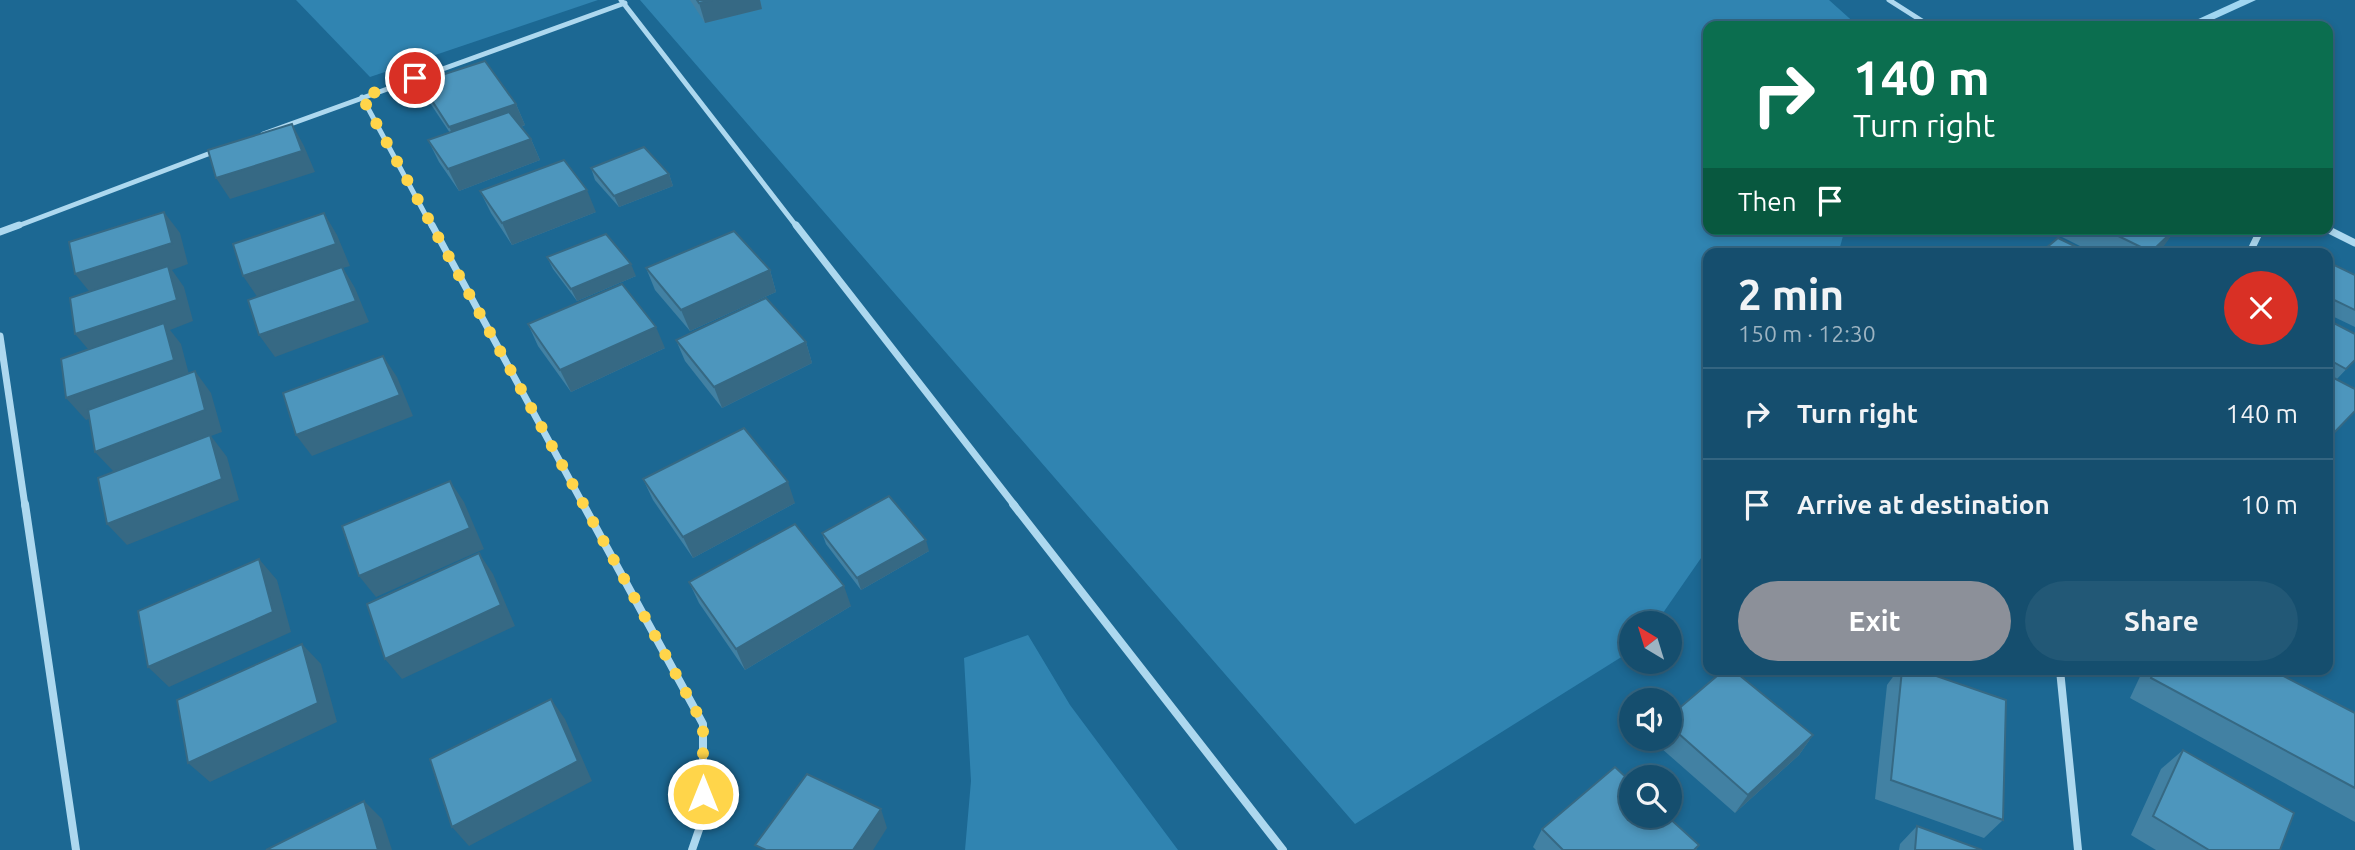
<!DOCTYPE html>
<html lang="en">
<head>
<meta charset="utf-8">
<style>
  :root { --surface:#154e6e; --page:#225876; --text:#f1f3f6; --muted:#9db4c2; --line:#346581; --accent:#8c9099 }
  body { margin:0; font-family:Ubuntu,sans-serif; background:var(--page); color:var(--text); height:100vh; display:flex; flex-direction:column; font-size:26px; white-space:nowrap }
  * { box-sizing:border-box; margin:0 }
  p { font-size:23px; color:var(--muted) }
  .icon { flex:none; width:38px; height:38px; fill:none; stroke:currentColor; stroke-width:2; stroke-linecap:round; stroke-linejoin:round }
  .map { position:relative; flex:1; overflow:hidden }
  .side { position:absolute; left:1703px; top:248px; width:630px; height:427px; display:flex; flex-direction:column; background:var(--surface); border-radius:14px; box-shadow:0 4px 10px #0003,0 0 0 2px var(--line) }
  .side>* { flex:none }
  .hud { position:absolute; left:1703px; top:21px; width:630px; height:214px; border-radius:14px; box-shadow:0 4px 10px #0003,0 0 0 2px var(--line); background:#0b6e4f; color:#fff; overflow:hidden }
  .needle { width:46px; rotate:322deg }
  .buttons { position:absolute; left:1619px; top:611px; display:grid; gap:14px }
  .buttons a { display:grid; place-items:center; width:63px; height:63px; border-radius:50%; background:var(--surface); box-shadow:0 4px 10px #0003,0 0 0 2px var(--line); font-size:35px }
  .pin { position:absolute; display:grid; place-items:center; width:60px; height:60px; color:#fff; margin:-30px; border:4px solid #fff; border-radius:50%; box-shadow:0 2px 7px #0007 }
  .me { position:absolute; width:77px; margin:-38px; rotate:0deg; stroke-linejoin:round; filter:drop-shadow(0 0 5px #0008) }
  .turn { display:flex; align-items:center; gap:24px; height:147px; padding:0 35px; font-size:32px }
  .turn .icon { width:91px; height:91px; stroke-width:2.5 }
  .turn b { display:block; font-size:49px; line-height:60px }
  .then { display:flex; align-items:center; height:66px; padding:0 35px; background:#0003; gap:14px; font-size:26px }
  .round { display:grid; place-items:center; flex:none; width:74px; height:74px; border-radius:37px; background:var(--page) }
  .summary { display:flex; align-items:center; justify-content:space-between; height:119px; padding:0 35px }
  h1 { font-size:42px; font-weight:700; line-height:52px }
  .action { display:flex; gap:14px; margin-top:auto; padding:14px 35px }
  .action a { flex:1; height:80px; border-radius:42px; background:var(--accent); color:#fff; font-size:28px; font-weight:700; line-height:80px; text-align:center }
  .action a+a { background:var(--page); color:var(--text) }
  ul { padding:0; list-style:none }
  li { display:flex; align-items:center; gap:21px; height:91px; padding:0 35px; border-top:2px solid var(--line) }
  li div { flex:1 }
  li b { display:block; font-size:26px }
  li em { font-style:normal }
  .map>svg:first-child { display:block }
  .green { fill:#3084b1 }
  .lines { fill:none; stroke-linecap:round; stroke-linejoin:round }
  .stream { fill:#a0d6f1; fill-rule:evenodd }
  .street-far2 { stroke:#add8ef; stroke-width:5 }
  .street-far1 { stroke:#add8ef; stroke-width:7 }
  .street { stroke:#add8ef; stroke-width:8 }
  .wall { fill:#4281a3 }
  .shaded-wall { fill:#366984 }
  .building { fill:#4d96bd; stroke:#366984; stroke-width:2 }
  .route { stroke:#ffd54a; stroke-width:12; stroke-dasharray:0 21.6 }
</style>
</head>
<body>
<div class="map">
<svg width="2355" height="850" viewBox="0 0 2355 850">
  <rect width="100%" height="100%" fill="#1c6893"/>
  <!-- green -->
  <g class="green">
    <path d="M 296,0 L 598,0 L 370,77 Z"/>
    <path d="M 640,0 L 1829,0 L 1858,26 L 1708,26 L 1708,229 L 1845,229 L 1838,254 L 1708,254 L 1708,548 L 1656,623 L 1631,623 L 1631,651 L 1355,824 Z"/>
    <path d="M 1028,635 L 1070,705 L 1178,850 L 965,850 L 971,781 L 964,658 Z"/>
  </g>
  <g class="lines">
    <!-- stream -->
    <path class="stream" d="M 2240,0 L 2256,0 L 2199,26 L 2183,26 Z"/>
    <!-- street-far2 -->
    <g class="street-far2">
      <path d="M 621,0 L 797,227"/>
      <path d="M 1889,0 L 1930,26"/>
      <path d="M 362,97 L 432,227"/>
      <path d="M 263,134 L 625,3"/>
      <path d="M 15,227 L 216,151"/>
    </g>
    <!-- street-far1 -->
    <g class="street-far1">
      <path d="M 432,225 L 584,506"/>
      <path d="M 796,225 L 1015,506"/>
      <path d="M 2327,229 L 2355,243"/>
      <path d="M 0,232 L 19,225"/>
      <path d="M 2249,254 L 2261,229"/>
      <path d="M 0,336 L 25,506"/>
    </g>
    <!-- street -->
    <g class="street">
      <path d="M 25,504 L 76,850"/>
      <path d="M 583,504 L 703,724 L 703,818 L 692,850"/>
      <path d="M 1013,504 L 1283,850"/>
      <path d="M 2060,670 L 2078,850"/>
    </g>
  </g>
  <!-- wall -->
  <g class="wall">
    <path d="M 690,0 L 760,0 L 762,9 L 705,23 Z"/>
    <path d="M 420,82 L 516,104 L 525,125 L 521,127 L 531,139 L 540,160 L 459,191 L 439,162 L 428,140 L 450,133 L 430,103 Z"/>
    <path d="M 591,168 L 669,174 L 673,186 L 619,207 L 595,180 Z"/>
    <path d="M 480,191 L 596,212 L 512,245 L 491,213 Z"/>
    <path d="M 2046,229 L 2176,229 L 2157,254 L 2096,254 Z"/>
    <path d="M 547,257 L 636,276 L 577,301 L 553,269 Z"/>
    <path d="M 2328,262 L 2355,275 L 2355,327 L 2328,314 Z"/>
    <path d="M 646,268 L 770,270 L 776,292 L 690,331 L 655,290 Z"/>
    <path d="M 2328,320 L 2355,360 L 2336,380 L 2328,439 Z"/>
    <path d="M 528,324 L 665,348 L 571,392 L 538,346 Z"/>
    <path d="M 676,340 L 806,342 L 812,363 L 722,408 L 685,361 Z"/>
    <path d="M 643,479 L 795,503 L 693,558 L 653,500 Z"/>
    <path d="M 822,533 L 929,551 L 861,590 L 826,544 Z"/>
    <path d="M 689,582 L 851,606 L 745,670 L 699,603 Z"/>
    <path d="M 1898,670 L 1919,670 L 2003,820 L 1984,838 L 1875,799 L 1887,685 Z"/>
    <path d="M 2143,670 L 2272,670 L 2355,713 L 2355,822 L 2130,698 Z"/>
    <path d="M 1670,716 L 1813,735 L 1799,755 L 1735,813 L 1653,741 L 1654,738 L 1670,738 Z"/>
    <path d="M 2183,750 L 2280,850 L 2156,850 L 2131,835 L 2161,769 Z"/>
    <path d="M 1917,826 L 1982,850 L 1899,850 L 1900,844 Z"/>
    <path d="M 1542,829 L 1699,845 L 1696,850 L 1536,850 L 1533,847 Z"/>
  </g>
  <!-- shaded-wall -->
  <g class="shaded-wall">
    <path d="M 712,0 L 760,0 L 762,9 L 705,23 L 699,3 Z"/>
    <path d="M 516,104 L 525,125 L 459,148 L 449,127 Z"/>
    <path d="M 292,124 L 304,146 L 315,172 L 230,199 L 216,178 Z"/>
    <path d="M 531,139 L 540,160 L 459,191 L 448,169 Z"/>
    <path d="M 669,174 L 673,186 L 619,207 L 614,196 Z"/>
    <path d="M 587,190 L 596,212 L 512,245 L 502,223 Z"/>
    <path d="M 164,212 L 180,233 L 188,264 L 172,270 L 184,287 L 193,321 L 170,330 L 181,344 L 191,382 L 86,420 L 66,398 L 94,356 L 75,334 L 93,296 L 75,274 Z"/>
    <path d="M 324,213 L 337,235 L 350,266 L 343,268 L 355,288 L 369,322 L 275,357 L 259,335 L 258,298 L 243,276 Z"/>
    <path d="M 2176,229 L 2161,250 L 2157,254 L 2150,254 Z"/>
    <path d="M 631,264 L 636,276 L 577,301 L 571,289 Z"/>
    <path d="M 770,270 L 776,292 L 690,331 L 681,310 Z"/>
    <path d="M 656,327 L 665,348 L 571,392 L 560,370 Z"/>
    <path d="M 806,342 L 812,363 L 722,408 L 714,387 Z"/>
    <path d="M 383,356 L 397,377 L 413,416 L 312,456 L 296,435 Z"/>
    <path d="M 195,371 L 211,393 L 222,432 L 211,436 L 227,457 L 239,500 L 127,545 L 107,524 L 115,473 L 95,452 Z"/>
    <path d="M 450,481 L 464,502 L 484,549 L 376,597 L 359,576 Z"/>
    <path d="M 788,482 L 795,503 L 693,558 L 683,537 Z"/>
    <path d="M 926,540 L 929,551 L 861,590 L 857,578 Z"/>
    <path d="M 479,553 L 493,574 L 515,626 L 402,679 L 385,659 Z"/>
    <path d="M 259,559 L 277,580 L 291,632 L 169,687 L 148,667 Z"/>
    <path d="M 844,586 L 851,606 L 745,670 L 736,649 Z"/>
    <path d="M 302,644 L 321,664 L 337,722 L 210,782 L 188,763 Z"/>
    <path d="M 551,699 L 565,719 L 592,781 L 469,846 L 452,827 Z"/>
    <path d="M 1813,735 L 1799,755 L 1735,813 L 1748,795 Z"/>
    <path d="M 364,801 L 382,819 L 392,850 L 378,850 Z"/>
    <path d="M 881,809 L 887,828 L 873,850 L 853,850 Z"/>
  </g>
  <!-- building -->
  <g class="building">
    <path d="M 697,0 L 712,0 L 699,3 Z"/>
    <path d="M 485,61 L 516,104 L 449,127 L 420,82 Z"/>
    <path d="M 509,112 L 531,139 L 448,169 L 428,140 Z"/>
    <path d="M 292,124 L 302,151 L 216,178 L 208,150 Z"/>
    <path d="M 644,147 L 669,174 L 614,196 L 591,168 Z"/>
    <path d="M 564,160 L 587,190 L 502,223 L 480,191 Z"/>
    <path d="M 164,212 L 172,243 L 75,274 L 69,242 Z"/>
    <path d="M 324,213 L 336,244 L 243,276 L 233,244 Z"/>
    <path d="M 2104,229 L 2175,229 L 2151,252 Z"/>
    <path d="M 734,231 L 770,270 L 681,310 L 646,268 Z"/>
    <path d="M 606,234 L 631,264 L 571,289 L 547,257 Z"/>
    <path d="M 2058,238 L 2091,254 L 2039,254 Z"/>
    <path d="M 2328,262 L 2355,275 L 2355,310 L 2328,297 Z"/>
    <path d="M 168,266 L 177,300 L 75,334 L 70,298 Z"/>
    <path d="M 342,267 L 356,301 L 259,335 L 248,300 Z"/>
    <path d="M 622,284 L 656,327 L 560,370 L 528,324 Z"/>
    <path d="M 766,298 L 806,342 L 714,387 L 676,340 Z"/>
    <path d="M 2328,320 L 2355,334 L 2355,360 L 2346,369 L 2328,359 Z"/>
    <path d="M 164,323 L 174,360 L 66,398 L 61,359 Z"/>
    <path d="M 383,356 L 400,395 L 296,435 L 283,393 Z"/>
    <path d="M 195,371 L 205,410 L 95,452 L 88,410 Z"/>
    <path d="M 2328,375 L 2355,389 L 2355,411 L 2328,439 Z"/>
    <path d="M 744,428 L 788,482 L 683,537 L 643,479 Z"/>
    <path d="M 210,435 L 222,479 L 107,524 L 98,478 Z"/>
    <path d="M 450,481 L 470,528 L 359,576 L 342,526 Z"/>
    <path d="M 889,496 L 926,540 L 857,578 L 822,533 Z"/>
    <path d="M 795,524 L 844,586 L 736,649 L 689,582 Z"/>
    <path d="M 479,553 L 501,605 L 385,659 L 367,604 Z"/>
    <path d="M 259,559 L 273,612 L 148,667 L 138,611 Z"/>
    <path d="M 302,644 L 318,703 L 188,763 L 177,700 Z"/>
    <path d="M 1724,670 L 1733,670 L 1813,735 L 1748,795 L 1670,726 L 1670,716 Z"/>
    <path d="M 1902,670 L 1919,670 L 2006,700 L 2003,820 L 1891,780 Z"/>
    <path d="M 2154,670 L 2272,670 L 2355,713 L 2355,788 L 2151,678 Z"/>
    <path d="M 551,699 L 578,761 L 452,827 L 430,759 Z"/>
    <path d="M 2183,750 L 2294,813 L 2280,850 L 2209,850 L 2153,816 Z"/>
    <path d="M 1615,767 L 1631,782 L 1631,816 L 1667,816 L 1699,845 L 1694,850 L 1563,850 L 1542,829 Z"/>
    <path d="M 807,774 L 881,809 L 853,850 L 766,850 L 755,845 Z"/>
    <path d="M 364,801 L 378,850 L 266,850 Z"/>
    <path d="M 1917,826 L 1982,850 L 1915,850 Z"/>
  </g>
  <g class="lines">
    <!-- route -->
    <path class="route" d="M 415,78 L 362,97 L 703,724 L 703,794"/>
  </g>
</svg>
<div class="buttons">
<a><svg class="needle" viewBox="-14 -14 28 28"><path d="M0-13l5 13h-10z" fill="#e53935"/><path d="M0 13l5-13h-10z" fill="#9db4c2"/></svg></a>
<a><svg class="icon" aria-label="sound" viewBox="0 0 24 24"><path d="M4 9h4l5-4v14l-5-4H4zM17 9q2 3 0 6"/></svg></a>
<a><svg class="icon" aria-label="search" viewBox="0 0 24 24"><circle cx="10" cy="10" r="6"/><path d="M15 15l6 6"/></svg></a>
</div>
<div class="pin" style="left:415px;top:78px;background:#d93025"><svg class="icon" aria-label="arrive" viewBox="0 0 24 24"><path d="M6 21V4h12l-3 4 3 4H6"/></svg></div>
<svg class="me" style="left:703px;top:794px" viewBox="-20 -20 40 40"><circle r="17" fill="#ffd54a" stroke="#fff" stroke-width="3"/><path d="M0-11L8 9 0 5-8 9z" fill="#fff"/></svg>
<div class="hud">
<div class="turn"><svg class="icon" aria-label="right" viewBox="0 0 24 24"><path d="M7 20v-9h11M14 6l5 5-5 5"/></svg><div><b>140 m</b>Turn right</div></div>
<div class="then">Then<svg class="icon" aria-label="arrive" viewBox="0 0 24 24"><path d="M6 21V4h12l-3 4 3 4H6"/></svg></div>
</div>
<section class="side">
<div class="summary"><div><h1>2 min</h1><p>150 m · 12:30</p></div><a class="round" style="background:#d93025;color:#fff"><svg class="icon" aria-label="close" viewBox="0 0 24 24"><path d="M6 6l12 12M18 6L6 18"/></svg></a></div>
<ul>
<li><svg class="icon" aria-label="right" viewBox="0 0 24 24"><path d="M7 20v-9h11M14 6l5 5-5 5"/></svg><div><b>Turn right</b></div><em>140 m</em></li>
<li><svg class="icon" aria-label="arrive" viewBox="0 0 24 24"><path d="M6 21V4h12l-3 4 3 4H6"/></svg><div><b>Arrive at destination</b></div><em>10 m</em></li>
</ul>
<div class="action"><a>Exit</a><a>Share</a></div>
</section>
</div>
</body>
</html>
